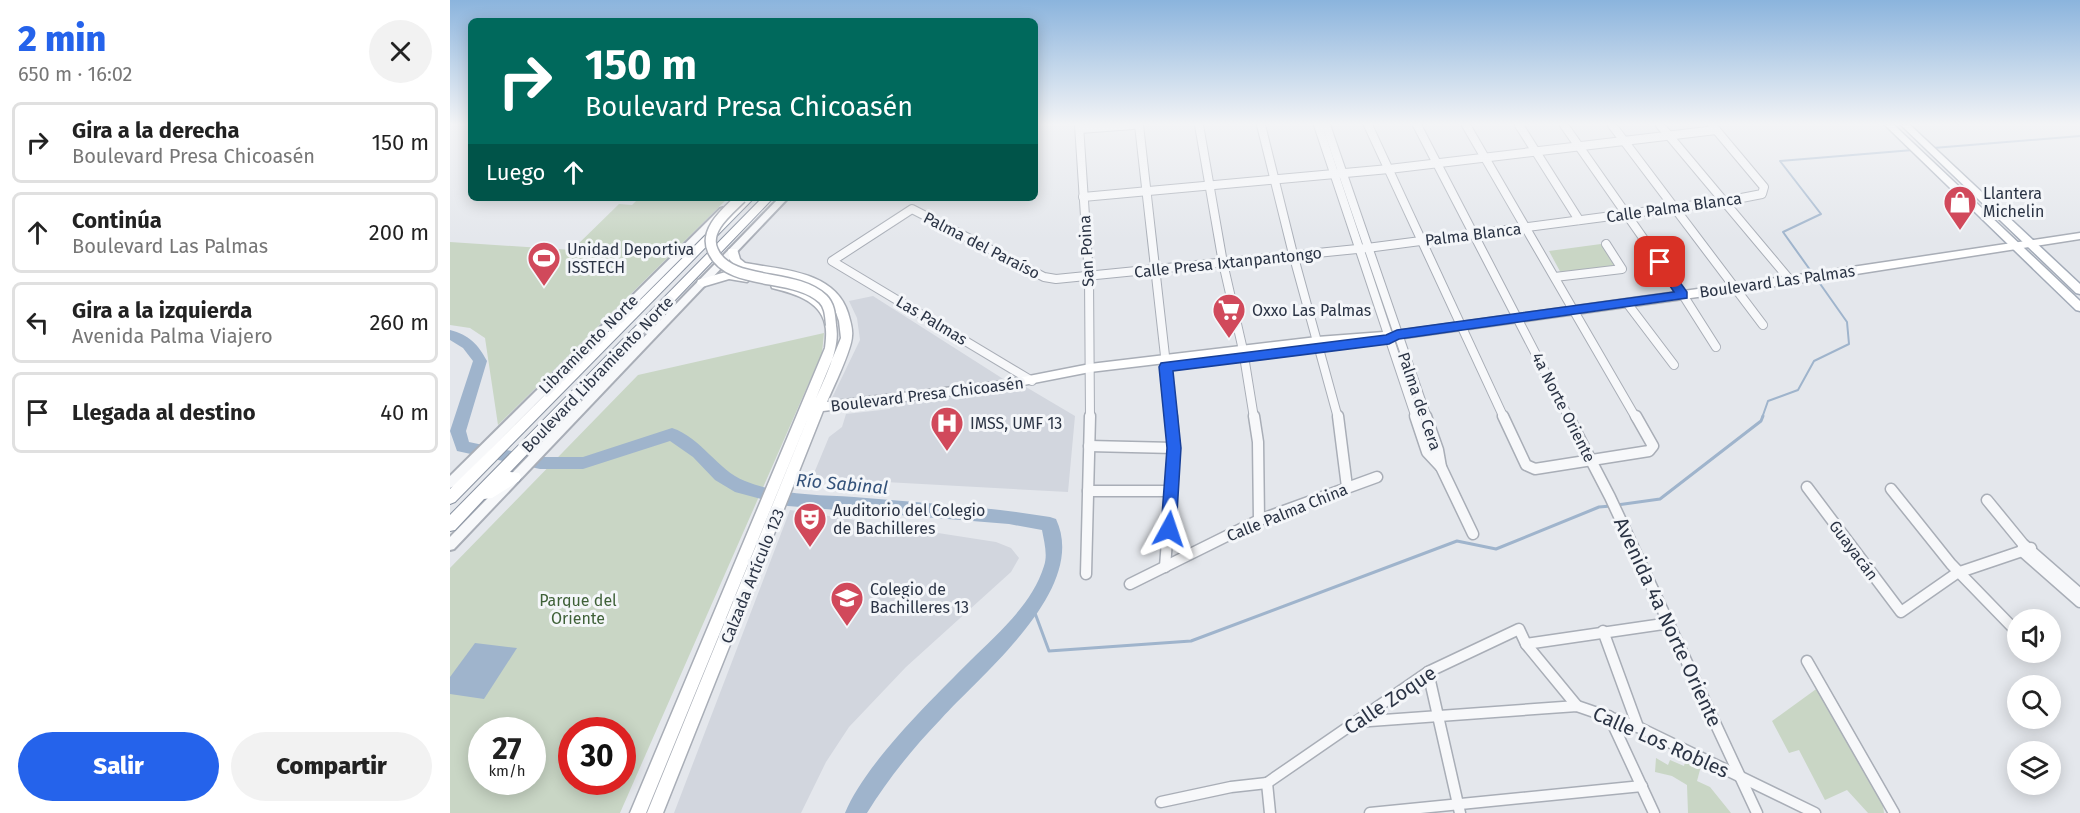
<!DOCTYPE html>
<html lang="es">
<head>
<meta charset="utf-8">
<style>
  :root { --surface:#fff; --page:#f2f2f2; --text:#222; --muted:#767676; --line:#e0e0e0; --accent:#2563eb }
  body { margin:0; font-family:"Fira Sans",sans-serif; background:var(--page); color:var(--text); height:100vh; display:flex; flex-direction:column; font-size:22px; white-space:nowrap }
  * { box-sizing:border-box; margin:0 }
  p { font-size:20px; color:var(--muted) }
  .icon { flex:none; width:33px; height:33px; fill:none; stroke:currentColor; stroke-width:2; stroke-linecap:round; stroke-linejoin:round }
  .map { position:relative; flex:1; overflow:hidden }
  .panel { display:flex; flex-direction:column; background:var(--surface); width:450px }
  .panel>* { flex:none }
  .hud { position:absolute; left:18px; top:18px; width:570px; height:183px; border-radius:9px; box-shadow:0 3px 15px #0003; background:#00695c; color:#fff; overflow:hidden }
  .buttons { position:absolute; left:1557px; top:609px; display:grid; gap:12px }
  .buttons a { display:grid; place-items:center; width:54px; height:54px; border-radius:50%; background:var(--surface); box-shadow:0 3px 15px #0003; font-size:30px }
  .speed { position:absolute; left:18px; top:717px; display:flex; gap:12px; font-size:30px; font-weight:700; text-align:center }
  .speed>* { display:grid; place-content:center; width:78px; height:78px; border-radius:50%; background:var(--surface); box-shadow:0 3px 15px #0003; line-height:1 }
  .speed small { font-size:15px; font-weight:400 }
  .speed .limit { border:9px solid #d22; background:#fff; color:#111 }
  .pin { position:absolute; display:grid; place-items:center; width:51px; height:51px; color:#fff; margin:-26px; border-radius:12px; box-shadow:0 3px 9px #0006 }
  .me { position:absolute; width:66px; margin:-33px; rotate:5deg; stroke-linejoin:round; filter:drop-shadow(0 0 4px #0008) }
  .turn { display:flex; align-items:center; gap:21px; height:126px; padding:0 18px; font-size:27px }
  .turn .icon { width:78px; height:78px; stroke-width:2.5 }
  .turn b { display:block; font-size:42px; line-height:51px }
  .then { display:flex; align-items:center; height:57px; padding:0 18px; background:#0003; gap:12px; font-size:22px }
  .round { display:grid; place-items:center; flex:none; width:63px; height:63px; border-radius:32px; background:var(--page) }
  .head { display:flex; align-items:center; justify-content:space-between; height:102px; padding:0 18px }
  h1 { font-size:36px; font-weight:800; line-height:45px; color:var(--accent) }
  .button { display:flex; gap:12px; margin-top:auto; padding:12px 18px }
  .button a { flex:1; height:69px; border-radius:36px; background:var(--accent); color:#fff; font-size:24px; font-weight:800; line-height:69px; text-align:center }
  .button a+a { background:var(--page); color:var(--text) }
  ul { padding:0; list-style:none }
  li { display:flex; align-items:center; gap:18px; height:81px; margin:0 12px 9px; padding:0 6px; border:3px solid var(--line); border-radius:9px }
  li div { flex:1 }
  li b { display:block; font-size:22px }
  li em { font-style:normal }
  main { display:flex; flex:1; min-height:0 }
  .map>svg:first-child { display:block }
  .built { fill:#d2d6de }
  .green { fill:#c9d6c5; fill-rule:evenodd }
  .water { fill:#9fb4cc }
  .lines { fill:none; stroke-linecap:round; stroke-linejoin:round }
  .stream-far1 { stroke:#9fb4cc; stroke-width:2 }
  .stream { stroke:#9fb4cc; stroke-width:3 }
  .river { fill:#9fb4cc; fill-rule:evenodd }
  .minor-far1-casing { stroke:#a9aeb7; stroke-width:10 }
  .minor-casing { stroke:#a9aeb7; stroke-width:13 }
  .tertiary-casing { stroke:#a9aeb7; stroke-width:4 }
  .secondary-casing { stroke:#a9aeb7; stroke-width:3 }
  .primary-casing { stroke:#a3abb8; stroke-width:3 }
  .trunk-casing { stroke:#8b94a3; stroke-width:2 }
  .minor-far1 { stroke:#f7f8fa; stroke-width:8 }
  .minor { stroke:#f7f8fa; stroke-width:10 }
  .tertiary { fill:#f7f8fa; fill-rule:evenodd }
  .secondary { fill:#fff; fill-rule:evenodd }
  .primary { fill:#fff; fill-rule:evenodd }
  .trunk { fill:#fff; fill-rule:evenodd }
  .secondary-bridge-casing { stroke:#a9aeb7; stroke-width:13; stroke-linecap:butt }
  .secondary-bridge { stroke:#fff; stroke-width:10 }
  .route { fill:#2563eb; stroke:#184099; stroke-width:1.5 }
  .labels { text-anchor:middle; stroke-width:6; stroke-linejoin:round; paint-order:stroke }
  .poi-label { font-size:16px; fill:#2b3445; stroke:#f4f6f9; text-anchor:start }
  .street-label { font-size:16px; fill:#2b3445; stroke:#f4f6f9 }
  .park-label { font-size:16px; fill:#3f6138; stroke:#f4f6f9 }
  .water-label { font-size:18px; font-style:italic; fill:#34527a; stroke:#f4f6f9 }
  .near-street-label { font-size:20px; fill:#2b3445; stroke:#f4f6f9 }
</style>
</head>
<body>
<main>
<section class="panel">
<div class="head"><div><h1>2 min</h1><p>650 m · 16:02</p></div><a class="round"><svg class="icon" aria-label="close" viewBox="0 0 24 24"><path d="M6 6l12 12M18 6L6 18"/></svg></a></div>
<ul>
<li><svg class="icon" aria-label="right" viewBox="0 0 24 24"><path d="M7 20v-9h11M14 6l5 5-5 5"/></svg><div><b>Gira a la derecha</b><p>Boulevard Presa Chicoasén</p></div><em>150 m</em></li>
<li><svg class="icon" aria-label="ahead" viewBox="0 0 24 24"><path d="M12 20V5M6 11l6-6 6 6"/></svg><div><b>Continúa</b><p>Boulevard Las Palmas</p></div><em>200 m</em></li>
<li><svg class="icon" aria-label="left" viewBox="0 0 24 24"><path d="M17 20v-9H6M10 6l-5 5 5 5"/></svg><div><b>Gira a la izquierda</b><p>Avenida Palma Viajero</p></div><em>260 m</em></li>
<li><svg class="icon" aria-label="arrive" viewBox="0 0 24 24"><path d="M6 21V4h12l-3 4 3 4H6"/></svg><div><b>Llegada al destino</b></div><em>40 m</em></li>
</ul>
<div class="button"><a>Salir</a><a>Compartir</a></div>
</section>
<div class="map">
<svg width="1630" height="813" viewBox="0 0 1630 813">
  <rect width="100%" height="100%" fill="#e4e7ec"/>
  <!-- built -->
  <g class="built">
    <path d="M 423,296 L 558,382 L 380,402 L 410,340 L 407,318 L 399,301 Z"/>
    <path d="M 576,387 L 625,416 L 618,492 L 362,478 L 379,437 L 392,427 L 396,414 L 440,409 L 441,402 Z"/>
    <path d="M 340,510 L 546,542 L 561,548 L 569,558 L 561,572 L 456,667 L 399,727 L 376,762 L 351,813 L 224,813 Z"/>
  </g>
  <!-- green -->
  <g class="green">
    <path d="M 189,198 L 278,198 L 48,425 L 35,338 L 20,328 L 0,325 L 0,242 L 122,250 L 169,204 L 182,205 Z"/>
    <path d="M 1151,244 L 1166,268 L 1112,275 L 1099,251 Z"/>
    <path d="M 374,333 L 372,353 L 170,813 L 0,813 L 0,568 L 188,375 ZM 32,730 L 82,730 L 82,782 L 32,782 ZM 122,730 L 172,730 L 172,782 L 122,782 Z"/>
    <path d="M 1369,687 L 1433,805 L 1434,813 L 1418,813 L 1397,790 L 1375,800 L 1349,750 L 1339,753 L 1322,721 Z"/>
    <path d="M 1206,758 L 1218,765 L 1220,760 L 1234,766 L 1236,758 L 1251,766 L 1247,781 L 1260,787 L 1281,813 L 1238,813 L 1237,785 L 1222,776 L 1205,772 Z"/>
  </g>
  <!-- water -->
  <path class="water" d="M 25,643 L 67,648 L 34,699 L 0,694 L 0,677 Z"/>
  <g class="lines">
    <!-- stream-far1 -->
    <g class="stream-far1">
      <path d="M 1483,148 L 1630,136"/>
      <path d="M 1363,274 L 1333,232 L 1371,214 L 1330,161 L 1463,150"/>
      <path d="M 1312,418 L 1318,401 L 1348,390 L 1364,361 L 1399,344 L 1397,322 L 1366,278"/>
    </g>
    <!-- stream -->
    <g class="stream">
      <path d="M 1167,505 L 1210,499 L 1311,421 L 1313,416"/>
      <path d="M 582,605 L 599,651 L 741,641 L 1007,541 L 1046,549 L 1149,507 L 1161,506"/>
    </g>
    <!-- river -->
    <path class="river" d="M 0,330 C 19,335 28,344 37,361 L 16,431 L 19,442 L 90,457 L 133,457 L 222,428 C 252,438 267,470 295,481 C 329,495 368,495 404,497 C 469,503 535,506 600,517 L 606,519 C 639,589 532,673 491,719 C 463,748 438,779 417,813 L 395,813 C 415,764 481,700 519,662 C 547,634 582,605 594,566 C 598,555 594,541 592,530 L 559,524 L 338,506 L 285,492 L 265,480 L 243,457 L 220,441 L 133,469 L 90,469 L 7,451 L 0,431 L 23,361 L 13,348 L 0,340 Z"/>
    <defs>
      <g id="minor-far1">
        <path d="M 629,125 L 639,277 L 640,418"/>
        <path d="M 689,125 L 722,418"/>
        <path d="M 749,125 L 773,263 L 793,350 L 804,418"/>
        <path d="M 811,125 L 843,254 L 888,418"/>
        <path d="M 868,125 L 966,418"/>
        <path d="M 876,125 L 977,418"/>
        <path d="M 918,125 L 1054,418"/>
        <path d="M 967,125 L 1119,418"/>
        <path d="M 1016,125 L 1186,418"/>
        <path d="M 1069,125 L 1129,220"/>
        <path d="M 1114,125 L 1233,295 L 1266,347"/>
        <path d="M 1162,125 L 1313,325"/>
        <path d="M 1210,125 L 1340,280"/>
        <path d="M 630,129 L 683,125"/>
        <path d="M 633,197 L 939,169 L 1266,130"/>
        <path d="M 1105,277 L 1172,269 L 1156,244"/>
        <path d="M 1177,303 L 1224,365"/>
        <path d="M 582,381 L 382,261 L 462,209 L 594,277 L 606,279 L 917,248 L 1276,201 L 1312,194 L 1314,187 L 1262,125"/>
      </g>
      <g id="minor">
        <path d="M 804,416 L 808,442 L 809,520"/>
        <path d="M 888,416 L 897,487"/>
        <path d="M 965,416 L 977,452 L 991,467"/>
        <path d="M 976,416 L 988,450 L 991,467 L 1023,534"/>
        <path d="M 1053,416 L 1076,465 L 1085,469 L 1199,451 L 1203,446 L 1186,416"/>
        <path d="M 1118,416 L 1160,497 L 1307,813"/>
        <path d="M 639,446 L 724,448"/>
        <path d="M 1357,487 L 1451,612 L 1507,573 L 1581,548"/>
        <path d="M 1441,489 L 1501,564 L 1568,633"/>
        <path d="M 638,491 L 722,491"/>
        <path d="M 1537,500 L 1573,544 L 1630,594"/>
        <path d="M 1573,547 L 1572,551 L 1630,602"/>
        <path d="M 715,567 L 724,448 L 722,416"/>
        <path d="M 636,574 L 640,416"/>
        <path d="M 680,584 L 809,520 L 927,477"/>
        <path d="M 1153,631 L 1188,727"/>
        <path d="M 1076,644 L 1220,623"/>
        <path d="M 1357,661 L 1444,813"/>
        <path d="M 978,672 L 1010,813"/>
        <path d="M 1159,716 L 1204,813"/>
        <path d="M 906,722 L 1127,706 L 1188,727 L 1365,813"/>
        <path d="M 817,783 L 978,672 L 1069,629 L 1076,644 L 1127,706"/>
        <path d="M 817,783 L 820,813"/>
        <path d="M 711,802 L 781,787 L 817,783"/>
        <path d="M 920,813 L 1192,786"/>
      </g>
      <g id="tertiary">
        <path d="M 329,198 L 338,198 L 4,549 L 0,550 L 0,537 Z"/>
        <path d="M 273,208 L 277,211 L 276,213 L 4,486 L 0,488 L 0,476 L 270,209 Z"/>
      </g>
      <g id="secondary">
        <path d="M 1630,233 L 1630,239 L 1355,282 L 947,339 L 867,345 L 640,372 L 553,389 L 373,411 L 213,813 L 197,813 L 360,413 L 196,813 L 180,813 L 375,348 C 376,340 377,331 375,324 C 370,300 342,293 322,288 L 321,285 L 322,282 C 333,280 348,287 358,292 C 409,318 380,365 364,403 L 391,338 L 389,321 L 383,304 L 371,290 L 361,285 L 340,278 L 288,269 L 280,260 L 278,251 L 279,249 L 287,249 L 290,259 L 295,263 C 332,270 385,271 398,313 C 400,320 403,329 402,336 C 402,349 383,388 377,402 L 553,381 L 640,364 L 867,337 L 947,331 L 1355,274 Z"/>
        <path d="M 279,271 L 297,274 L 302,278 L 297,282 L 279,279 L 252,287 L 247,283 L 248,280 Z"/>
      </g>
      <g id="primary">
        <path d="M 1435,125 L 1444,125 L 1630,301 L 1630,311 L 1626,310 Z"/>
        <path d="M 1451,125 L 1460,125 L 1630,284 L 1630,294 L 1626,293 Z"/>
      </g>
      <g id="trunk">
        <path d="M 293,198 L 304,198 L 5,502 L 0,504 L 0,489 Z"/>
        <path d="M 312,198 L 323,198 L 60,472 L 69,473 L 71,477 L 69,481 L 42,498 L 34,499 L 5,530 L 0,531 L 0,515 Z"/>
      </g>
    </defs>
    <!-- minor-far1 casing -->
    <use href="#minor-far1" class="minor-far1-casing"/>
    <!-- minor casing -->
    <use href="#minor" class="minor-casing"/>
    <!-- tertiary casing -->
    <use href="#tertiary" class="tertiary-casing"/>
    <!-- secondary casing -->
    <use href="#secondary" class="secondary-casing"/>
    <!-- primary casing -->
    <use href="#primary" class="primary-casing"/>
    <!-- trunk casing -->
    <use href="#trunk" class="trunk-casing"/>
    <!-- minor-far1 -->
    <use href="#minor-far1" class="minor-far1"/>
    <!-- minor -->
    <use href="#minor" class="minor"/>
    <!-- tertiary -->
    <use href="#tertiary" class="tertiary"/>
    <!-- secondary -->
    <use href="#secondary" class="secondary"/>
    <!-- primary -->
    <use href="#primary" class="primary"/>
    <!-- trunk -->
    <use href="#trunk" class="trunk"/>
    <defs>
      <path id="secondary-bridge" d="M 291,198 C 278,211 253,230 263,251 C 279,287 345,272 373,299 C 380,306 380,316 381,325"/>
    </defs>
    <!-- secondary-bridge casing -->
    <use href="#secondary-bridge" class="secondary-bridge-casing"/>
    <!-- secondary-bridge -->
    <use href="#secondary-bridge" class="secondary-bridge"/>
  </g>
  <!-- sky -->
  <linearGradient id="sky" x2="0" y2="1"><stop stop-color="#8bb4dd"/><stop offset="0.52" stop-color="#f3f4f6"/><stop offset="1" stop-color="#f3f4f6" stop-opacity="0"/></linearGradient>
  <rect width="1630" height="239" fill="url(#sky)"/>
  <!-- route -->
  <path class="route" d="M 1210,258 L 1214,260 L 1237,292 L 1237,298 L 949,339 L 939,344 L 723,371 L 731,448 L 726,529 L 724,533 L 719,535 L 713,533 L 711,529 L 717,448 L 709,367 L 711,363 L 936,335 L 947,330 L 1224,292 L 1204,262 Z"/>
  <!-- icons -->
  <defs>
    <symbol id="shop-pin" viewBox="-11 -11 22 30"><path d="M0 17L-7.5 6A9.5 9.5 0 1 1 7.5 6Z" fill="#d1495b" stroke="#f4f6f9"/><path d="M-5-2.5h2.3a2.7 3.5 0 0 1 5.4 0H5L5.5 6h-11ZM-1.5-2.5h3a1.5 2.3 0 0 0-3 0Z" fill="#fff"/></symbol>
    <symbol id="stadium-pin" viewBox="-11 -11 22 30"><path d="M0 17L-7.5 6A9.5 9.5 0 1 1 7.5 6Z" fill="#d1495b" stroke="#f4f6f9"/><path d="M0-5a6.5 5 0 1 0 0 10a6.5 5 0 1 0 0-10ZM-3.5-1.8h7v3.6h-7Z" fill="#fff"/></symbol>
    <symbol id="supermarket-pin" viewBox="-11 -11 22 30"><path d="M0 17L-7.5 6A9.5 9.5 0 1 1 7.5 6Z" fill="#d1495b" stroke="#f4f6f9"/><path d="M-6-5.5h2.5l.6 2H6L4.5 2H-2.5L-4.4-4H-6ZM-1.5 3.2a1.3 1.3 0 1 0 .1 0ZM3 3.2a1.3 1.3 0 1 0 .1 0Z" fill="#fff"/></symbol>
    <symbol id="hospital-pin" viewBox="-11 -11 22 30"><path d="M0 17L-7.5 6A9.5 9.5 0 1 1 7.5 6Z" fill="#d1495b" stroke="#f4f6f9"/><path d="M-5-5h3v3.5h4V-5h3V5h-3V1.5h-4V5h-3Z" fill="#fff"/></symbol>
    <symbol id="theatre-pin" viewBox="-11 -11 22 30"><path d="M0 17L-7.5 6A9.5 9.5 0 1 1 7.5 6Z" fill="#d1495b" stroke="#f4f6f9"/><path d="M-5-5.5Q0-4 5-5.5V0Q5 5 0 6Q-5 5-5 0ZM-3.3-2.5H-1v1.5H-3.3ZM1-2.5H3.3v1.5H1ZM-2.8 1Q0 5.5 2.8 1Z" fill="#fff"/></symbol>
    <symbol id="school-pin" viewBox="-11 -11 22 30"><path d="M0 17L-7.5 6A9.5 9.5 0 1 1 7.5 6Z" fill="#d1495b" stroke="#f4f6f9"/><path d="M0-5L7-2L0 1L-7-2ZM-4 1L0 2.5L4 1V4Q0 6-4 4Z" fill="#fff"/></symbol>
  </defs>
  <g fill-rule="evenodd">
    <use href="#shop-pin" x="1491" y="183" width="38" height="52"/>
    <use href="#stadium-pin" x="75" y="239" width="38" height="52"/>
    <use href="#supermarket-pin" x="760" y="291" width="38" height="52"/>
    <use href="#hospital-pin" x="478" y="404" width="38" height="52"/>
    <use href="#theatre-pin" x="341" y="500" width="38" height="52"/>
    <use href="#school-pin" x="378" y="579" width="38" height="52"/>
  </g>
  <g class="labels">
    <!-- poi labels -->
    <g class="poi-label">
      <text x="1533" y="199">Llantera<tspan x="1533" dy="18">Michelin</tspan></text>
      <text x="117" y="255">Unidad Deportiva<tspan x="117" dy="18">ISSTECH</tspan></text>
      <text x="802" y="316">Oxxo Las Palmas</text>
      <text x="520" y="429">IMSS, UMF 13</text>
      <text x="383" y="516">Auditorio del Colegio<tspan x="383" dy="18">de Bachilleres</tspan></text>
      <text x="420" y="595">Colegio de<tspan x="420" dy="18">Bachilleres 13</tspan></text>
    </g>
    <!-- street labels -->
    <g class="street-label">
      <text transform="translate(1224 207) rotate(-8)" y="6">Calle Palma Blanca</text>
      <text transform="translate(1023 234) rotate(-7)" y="6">Palma Blanca</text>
      <text transform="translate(532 245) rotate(27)" y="6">Palma del Paraíso</text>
      <text transform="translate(636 251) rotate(-93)" y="6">San Poina</text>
      <text transform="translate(778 262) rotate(-6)" y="6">Calle Presa Ixtanpantongo</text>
      <text transform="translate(1327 281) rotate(-8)" y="6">Boulevard Las Palmas</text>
      <text transform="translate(482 320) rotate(31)" y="6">Las Palmas</text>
      <text transform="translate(138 344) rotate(-45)" y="6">Libramiento Norte</text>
      <text transform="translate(147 374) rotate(-46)" y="6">Boulevard Libramiento Norte</text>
      <text transform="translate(477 394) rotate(-7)" y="6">Boulevard Presa Chicoasén</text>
      <text transform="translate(970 401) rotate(71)" y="6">Palma de Cera</text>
      <text transform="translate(1114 407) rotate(63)" y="6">4a Norte Oriente</text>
      <text transform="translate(837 512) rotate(-22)" y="6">Calle Palma China</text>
      <text transform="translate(1404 550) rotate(53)" y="6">Guayacán</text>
      <text transform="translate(302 576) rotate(-68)" y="6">Calzada Artículo 123</text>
    </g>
    <!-- park labels -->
    <g class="park-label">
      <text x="128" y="606">Parque del<tspan x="128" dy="18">Oriente</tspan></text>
    </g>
    <!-- water labels -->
    <g class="water-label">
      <text transform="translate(392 484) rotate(5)" y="6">Río Sabinal</text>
    </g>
    <!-- near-street labels -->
    <g class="near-street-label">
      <text transform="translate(1218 622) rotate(65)" y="7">Avenida 4a Norte Oriente</text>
      <text transform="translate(940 700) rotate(-34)" y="7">Calle Zoque</text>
      <text transform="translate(1211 742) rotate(24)" y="7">Calle Los Robles</text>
    </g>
  </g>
</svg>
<div class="buttons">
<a><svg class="icon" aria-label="sound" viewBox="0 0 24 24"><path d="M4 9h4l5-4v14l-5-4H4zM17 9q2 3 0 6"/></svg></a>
<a><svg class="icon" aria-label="search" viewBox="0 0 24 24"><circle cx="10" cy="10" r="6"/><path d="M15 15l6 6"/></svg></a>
<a><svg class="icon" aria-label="layers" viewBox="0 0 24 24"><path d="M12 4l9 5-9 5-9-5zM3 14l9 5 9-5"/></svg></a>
</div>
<div class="speed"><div>27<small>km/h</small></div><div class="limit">30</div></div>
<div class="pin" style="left:1210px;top:262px;background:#d93025"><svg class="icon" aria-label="arrive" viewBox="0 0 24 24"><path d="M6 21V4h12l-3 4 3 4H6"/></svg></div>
<svg class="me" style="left:719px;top:529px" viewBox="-20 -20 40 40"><path d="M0-17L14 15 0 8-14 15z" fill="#2563eb" stroke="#fff" stroke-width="4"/></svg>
<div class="hud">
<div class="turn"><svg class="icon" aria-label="right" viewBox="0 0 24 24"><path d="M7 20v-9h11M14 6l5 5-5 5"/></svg><div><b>150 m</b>Boulevard Presa Chicoasén</div></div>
<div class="then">Luego<svg class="icon" aria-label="ahead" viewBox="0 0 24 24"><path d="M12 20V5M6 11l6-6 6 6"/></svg></div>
</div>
</div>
</main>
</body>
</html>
